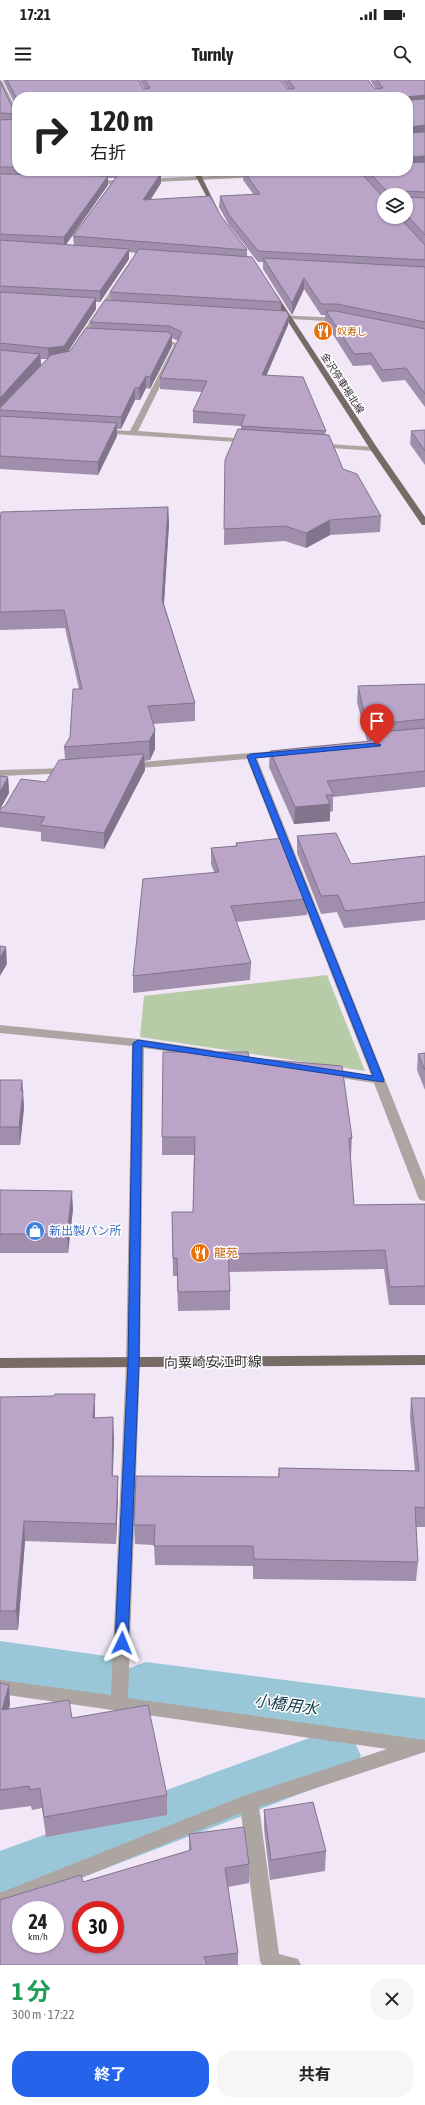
<!DOCTYPE html>
<html lang="ja">
<head>
<meta charset="utf-8">
<style>
  :root { --surface:#fff; --page:#f6f6f6; --text:#222; --muted:#767676; --accent:#2563eb }
  body { margin:0; font-family:"Asap Condensed","Noto Sans JP",sans-serif; background:var(--page); color:var(--text); height:100vh; display:flex; flex-direction:column; font-size:15px; white-space:nowrap }
  * { box-sizing:border-box; margin:0 }
  p { font-size:13px; color:var(--muted) }
  .icon { flex:none; width:22px; height:22px; fill:none; stroke:currentColor; stroke-width:2; stroke-linecap:round; stroke-linejoin:round }
  .map { position:relative; height:1885px; overflow:hidden }
  .drawer { display:flex; flex-direction:column; background:var(--surface); flex:1 }
  .drawer>* { flex:none }
  .top-card { position:absolute; left:12px; top:12px; width:401px; height:84px; border-radius:16px; box-shadow:0 1px 3px #0004; background:#fff; color:var(--text); overflow:hidden }
  .fabs { position:absolute; left:377px; top:108px; display:grid; gap:8px }
  .fabs a { display:grid; place-items:center; width:36px; height:36px; border-radius:50%; background:var(--surface); box-shadow:0 1px 3px #0004; font-size:20px }
  .speed { position:absolute; left:12px; top:1821px; display:flex; gap:8px; font-size:20px; font-weight:700; text-align:center }
  .speed>* { display:grid; place-content:center; width:52px; height:52px; border-radius:50%; background:var(--surface); box-shadow:0 1px 3px #0004; line-height:1 }
  .speed small { font-size:10px; font-weight:400 }
  .speed .limit { border:6px solid #d22; background:#fff; color:#111 }
  .pin { position:absolute; display:grid; place-items:center; width:34px; height:34px; color:#fff; margin:-41px -17px; border-radius:50% 50% 50% 0; rotate:-45deg; box-shadow:0 0 4px #0007 }
  .pin .icon { rotate:45deg }
  .me { position:absolute; width:44px; margin:-22px; rotate:2deg; stroke-linejoin:round; filter:drop-shadow(0 0 3px #0008) }
  .turn { display:flex; align-items:center; gap:14px; height:84px; padding:0 12px; font-size:18px }
  .turn .icon { width:52px; height:52px; stroke-width:2.5 }
  .turn b { display:block; font-size:28px; line-height:34px }
  .round { display:grid; place-items:center; flex:none; width:42px; height:42px; border-radius:16px; background:var(--page) }
  .summary { display:flex; align-items:center; justify-content:space-between; height:68px; padding:0 12px }
  h1 { font-size:24px; font-weight:700; line-height:30px; color:#1e9e55 }
  .action { display:flex; gap:8px; margin-top:auto; padding:8px 12px }
  .action a { flex:1; height:46px; border-radius:16px; background:var(--accent); color:#fff; font-size:16px; font-weight:700; line-height:46px; text-align:center }
  .action a+a { background:var(--page); color:var(--text) }
  .status { display:flex; justify-content:space-between; align-items:center; height:28px; padding:0 20px; background:var(--surface); direction:ltr }
  .status svg { height:11px; fill:currentColor }
  header { display:flex; justify-content:space-between; align-items:center; height:52px; padding:0 12px; background:var(--surface); font-size:18px; font-weight:700 }
  .map>svg:first-child { display:block }
  .green { fill:#b8cba7 }
  .lines { fill:none; stroke-linecap:round; stroke-linejoin:round }
  .canal { fill:#99c7d8; fill-rule:evenodd }
  .minor { fill:#ada5a2; fill-rule:evenodd }
  .major { fill:#786b65; fill-rule:evenodd }
  .wall { fill:#a08eac; fill-rule:evenodd }
  .shaded-wall { fill:#82748c }
  .building { fill:#baa5c8; stroke:#82748c; fill-rule:evenodd }
  .route { fill:#2563eb; stroke:#184099 }
  .labels { text-anchor:middle; stroke-width:3; stroke-linejoin:round; paint-order:stroke }
  .far-food-label { font-size:10px; fill:#c56008; stroke:#fff; text-anchor:start }
  .far-street-label { font-size:10px; fill:#312d33; stroke:#fff }
  .shop-label { font-size:12px; fill:#366cbe; stroke:#fff; text-anchor:start }
  .food-label { font-size:12px; fill:#c56008; stroke:#fff; text-anchor:start }
  .near-street-label { font-size:14px; fill:#312d33; stroke:#fff }
  .near-water-label { font-size:16px; font-style:italic; fill:#123b48; stroke:#fff }
</style>
</head>
<body>
<div class="status"><b>17:21</b><svg viewBox="0 0 49 12"><path d="M0 12V9h3v3zM5 12V6h3v6zM10 12V3h3v9zM15 12V0h3v12zM26 1h20v11H26zM47 4h2v5h-2z"/></svg></div>
<header><svg class="icon" aria-label="menu" viewBox="0 0 24 24"><path d="M4 6h16M4 12h16M4 18h16"/></svg>Turnly<svg class="icon" aria-label="search" viewBox="0 0 24 24"><circle cx="10" cy="10" r="6"/><path d="M15 15l6 6"/></svg></header>
<div class="map">
<svg width="425" height="1885" viewBox="0 0 425 1885">
  <rect width="100%" height="100%" fill="#f1e7f7"/>
  <!-- green -->
  <path class="green" d="M 327,895 L 365,991 L 140,957 L 144,916 Z"/>
  <g class="lines">
    <!-- canal -->
    <path class="canal" d="M 0,1561 L 106,1576 L 127,1583 L 129,1588 L 146,1582 L 425,1618 L 425,1668 L 353,1658 L 361,1676 L 352,1694 L 0,1829 L 0,1771 L 320,1654 L 146,1630 L 125,1623 L 123,1618 L 106,1624 L 0,1609 Z"/>
    <!-- minor -->
    <g class="minor">
      <path d="M 0,0 L 2,1 L 17,31 L 17,38 L 14,36 L 0,6 Z"/>
      <path d="M 260,94 L 262,97 L 92,105 L 89,103 L 92,101 Z"/>
      <path d="M 118,200 L 123,201 L 81,263 L 77,263 L 76,262 Z"/>
      <path d="M 276,235 L 342,238 L 345,240 L 342,242 L 274,238 L 274,236 Z"/>
      <path d="M 157,258 L 181,264 L 138,351 L 249,359 L 252,359 L 252,363 L 98,353 L 98,349 L 101,349 L 130,351 L 174,265 L 155,261 L 155,259 Z"/>
      <path d="M 314,363 L 374,367 L 378,369 L 374,371 L 317,367 L 313,365 Z"/>
      <path d="M 286,670 L 291,673 L 290,675 L 257,678 L 425,1100 L 425,1121 L 420,1120 L 418,1117 L 374,1003 L 328,996 L 322,992 L 328,988 L 371,995 L 247,679 L 129,689 L 124,686 L 129,683 Z"/>
      <path d="M 69,688 L 74,691 L 73,693 L 0,696 L 0,690 Z"/>
      <path d="M 0,945 L 138,959 L 213,970 L 219,974 L 213,978 L 144,968 L 140,1283 L 128,1618 L 425,1660 L 425,1672 L 259,1727 L 279,1874 L 298,1879 L 301,1885 L 262,1885 L 260,1881 L 241,1733 L 0,1831 L 0,1813 L 243,1716 L 387,1669 L 0,1614 L 0,1600 L 111,1615 L 126,1283 L 132,966 L 0,953 Z"/>
    </g>
    <!-- major -->
    <g class="major">
      <path d="M 193,91 L 199,91 L 219,132 L 214,131 Z"/>
      <path d="M 272,210 L 275,212 L 378,369 L 425,437 L 425,445 L 422,445 L 370,369 L 269,212 Z"/>
      <path d="M 425,1275 L 425,1285 L 0,1288 L 0,1278 Z"/>
    </g>
  </g>
  <!-- wall -->
  <g class="wall">
    <path d="M 3,0 L 138,0 L 144,9 L 145,9 L 139,0 L 280,0 L 287,9 L 288,9 L 281,0 L 368,0 L 375,9 L 376,9 L 370,0 L 425,0 L 425,327 L 405,300 L 382,302 L 371,285 L 353,286 L 325,242 L 325,235 L 321,235 L 304,209 L 292,235 L 263,189 L 263,182 L 258,182 L 229,145 L 219,127 L 220,116 L 254,115 L 243,100 L 244,93 L 239,93 L 238,91 L 359,91 L 362,94 L 362,91 L 408,91 L 408,17 L 17,17 L 17,28 ZM 384,115 L 406,115 L 406,137 L 384,137 Z"/>
    <path d="M 0,1 L 12,27 L 17,30 L 17,91 L 169,91 L 166,96 L 161,96 L 161,103 L 151,119 L 221,136 L 247,170 L 247,177 L 281,222 L 281,231 L 289,235 L 288,245 L 266,295 L 326,351 L 325,355 L 343,389 L 381,436 L 380,452 L 330,455 L 306,468 L 285,461 L 224,465 L 225,380 L 241,349 L 241,346 L 193,343 L 193,331 L 202,312 L 160,309 L 160,298 L 178,261 L 172,258 L 172,266 L 150,309 L 146,308 L 140,320 L 135,320 L 121,349 L 117,349 L 117,356 L 98,395 L 0,389 ZM 108,98 L 115,98 L 73,156 L 74,165 L 66,165 L 108,105 ZM 129,172 L 136,173 L 110,212 L 111,221 L 90,242 L 91,248 L 70,271 L 68,271 L 96,229 L 96,222 L 100,222 L 129,179 ZM 41,279 L 47,279 L 41,285 Z"/>
    <path d="M 425,350 L 425,385 L 410,364 L 411,351 Z"/>
    <path d="M 168,427 L 169,444 L 164,524 L 195,623 L 195,641 L 153,644 L 155,650 L 155,669 L 150,680 L 144,681 L 145,690 L 104,769 L 41,761 L 41,752 L 0,747 L 0,696 L 8,697 L 9,713 L 0,729 L 46,702 L 65,679 L 64,667 L 70,657 L 79,609 L 65,548 L 0,550 L 0,442 Z"/>
    <path d="M 425,604 L 425,707 L 333,717 L 333,731 L 330,732 L 330,741 L 294,744 L 269,687 L 270,671 L 369,661 L 367,661 L 357,622 L 358,606 Z"/>
    <path d="M 297,756 L 351,784 L 425,776 L 425,840 L 344,848 L 337,832 L 321,834 L 297,773 Z"/>
    <path d="M 236,763 L 307,819 L 307,835 L 236,842 L 251,883 L 250,900 L 133,913 L 133,896 L 214,792 L 211,784 L 211,768 L 236,766 Z"/>
    <path d="M 425,973 L 425,1010 L 417,990 L 418,974 Z"/>
    <path d="M 249,978 L 352,1058 L 351,1076 L 350,1076 L 354,1125 L 425,1124 L 425,1225 L 389,1225 L 384,1189 L 229,1192 L 230,1211 L 230,1230 L 178,1231 L 177,1196 L 173,1196 L 172,1132 L 193,1132 L 194,1075 L 162,1075 L 162,1057 Z"/>
    <path d="M 0,1000 L 22,1000 L 24,1028 L 20,1065 L 0,1065 Z"/>
    <path d="M 0,1110 L 73,1129 L 68,1173 L 0,1173 Z"/>
    <path d="M 0,1317 L 95,1333 L 95,1338 L 114,1357 L 113,1396 L 118,1396 L 118,1416 L 116,1464 L 25,1461 L 18,1550 L 0,1550 Z"/>
    <path d="M 411,1318 L 425,1318 L 425,1447 L 416,1447 L 418,1482 L 416,1501 L 253,1499 L 253,1486 L 155,1485 L 154,1465 L 135,1464 L 134,1445 L 278,1397 L 279,1388 L 415,1391 L 410,1338 Z"/>
    <path d="M 0,1603 L 10,1624 L 9,1629 L 72,1638 L 167,1715 L 167,1735 L 46,1757 L 42,1728 L 32,1730 L 31,1726 L 0,1730 Z"/>
    <path d="M 264,1730 L 326,1771 L 325,1791 L 270,1800 L 264,1749 Z"/>
    <path d="M 189,1754 L 249,1784 L 249,1803 L 228,1807 L 238,1873 L 238,1885 L 0,1885 L 83,1802 L 189,1771 Z"/>
  </g>
  <!-- shaded-wall -->
  <g class="shaded-wall">
    <path d="M 425,15 L 425,24 L 408,26 L 408,17 Z"/>
    <path d="M 425,45 L 425,54 L 408,57 L 408,47 Z"/>
    <path d="M 425,76 L 425,86 L 408,87 L 408,77 Z"/>
    <path d="M 166,91 L 169,91 L 166,96 Z"/>
    <path d="M 161,93 L 161,103 L 143,131 L 143,120 Z"/>
    <path d="M 108,96 L 108,105 L 64,167 L 64,157 Z"/>
    <path d="M 129,169 L 129,179 L 100,222 L 100,211 Z"/>
    <path d="M 304,198 L 304,209 L 292,235 L 292,223 Z"/>
    <path d="M 96,218 L 96,229 L 64,278 L 49,279 L 48,268 Z"/>
    <path d="M 289,235 L 288,245 L 262,306 L 262,295 Z"/>
    <path d="M 172,254 L 172,266 L 150,309 L 150,297 Z"/>
    <path d="M 40,274 L 41,286 L 0,330 L 0,318 Z"/>
    <path d="M 146,296 L 146,308 L 140,320 L 139,308 Z"/>
    <path d="M 135,308 L 135,320 L 121,349 L 121,337 Z"/>
    <path d="M 117,343 L 117,356 L 98,395 L 98,382 Z"/>
    <path d="M 168,427 L 169,444 L 163,538 L 162,520 Z"/>
    <path d="M 330,440 L 330,455 L 306,468 L 306,453 Z"/>
    <path d="M 155,650 L 155,669 L 150,680 L 149,661 Z"/>
    <path d="M 144,674 L 145,690 L 104,769 L 104,753 Z"/>
    <path d="M 8,697 L 9,713 L 0,729 L 0,712 Z"/>
    <path d="M 330,724 L 330,741 L 294,744 L 295,727 Z"/>
    <path d="M 6,867 L 7,884 L 0,896 L 0,878 Z"/>
    <path d="M 22,1000 L 24,1028 L 20,1065 L 19,1047 Z"/>
    <path d="M 72,1111 L 73,1129 L 68,1173 L 67,1154 Z"/>
    <path d="M 95,1314 L 95,1333 L 94,1358 L 93,1338 Z"/>
    <path d="M 113,1337 L 114,1357 L 112,1416 L 112,1396 Z"/>
    <path d="M 118,1396 L 118,1416 L 116,1464 L 116,1444 Z"/>
    <path d="M 24,1441 L 25,1461 L 18,1550 L 16,1531 Z"/>
    <path d="M 9,1605 L 10,1624 L 3,1650 L 2,1630 Z"/>
  </g>
  <!-- building -->
  <g class="building">
    <path d="M 7,0 L 138,0 L 144,9 L 150,8 L 145,0 L 280,0 L 287,9 L 294,9 L 294,7 L 288,0 L 368,0 L 375,9 L 383,8 L 377,0 L 425,0 L 425,15 L 407,17 L 17,17 L 17,19 Z"/>
    <path d="M 0,1 L 12,27 L 17,30 L 17,34 L 0,33 Z"/>
    <path d="M 408,19 L 409,20 L 425,19 L 425,45 L 408,47 Z"/>
    <path d="M 17,38 L 17,87 L 0,87 L 0,40 L 17,39 Z"/>
    <path d="M 408,51 L 409,53 L 425,52 L 425,76 L 408,77 Z"/>
    <path d="M 408,81 L 408,83 L 425,82 L 425,112 L 407,111 L 406,115 L 386,115 L 386,110 L 368,91 L 408,91 Z"/>
    <path d="M 244,91 L 359,91 L 384,118 L 384,137 L 399,137 L 425,165 L 425,180 L 258,171 L 229,135 L 220,116 L 260,114 Z"/>
    <path d="M 161,93 L 143,120 L 210,116 L 221,136 L 247,170 L 73,156 L 118,95 Z"/>
    <path d="M 0,94 L 108,96 L 64,157 L 0,154 Z"/>
    <path d="M 406,117 L 425,118 L 425,155 L 406,134 Z"/>
    <path d="M 0,160 L 129,169 L 100,211 L 0,206 Z"/>
    <path d="M 139,169 L 252,177 L 281,222 L 110,212 Z"/>
    <path d="M 263,178 L 425,187 L 425,242 L 337,224 L 321,224 L 304,198 L 292,223 Z"/>
    <path d="M 0,212 L 96,218 L 64,266 L 48,268 L 0,263 Z"/>
    <path d="M 105,220 L 286,231 L 289,235 L 262,295 L 303,297 L 326,351 L 241,346 L 245,335 L 193,331 L 207,301 L 160,298 L 182,252 L 169,246 L 90,242 Z"/>
    <path d="M 326,231 L 336,231 L 425,249 L 425,314 L 406,288 L 382,290 L 371,273 L 354,274 Z"/>
    <path d="M 86,248 L 167,252 L 172,254 L 150,297 L 146,296 L 139,308 L 135,308 L 121,337 L 0,330 L 0,328 L 51,275 L 70,271 Z"/>
    <path d="M 0,270 L 40,274 L 0,318 Z"/>
    <path d="M 0,336 L 117,343 L 98,382 L 0,376 Z"/>
    <path d="M 238,349 L 329,355 L 343,389 L 357,394 L 381,436 L 330,440 L 306,453 L 285,446 L 224,449 L 225,380 Z"/>
    <path d="M 425,350 L 425,371 L 411,351 Z"/>
    <path d="M 168,427 L 162,520 L 195,623 L 148,626 L 155,650 L 149,661 L 64,667 L 70,657 L 73,609 L 82,609 L 64,530 L 0,532 L 0,442 L 1,432 Z"/>
    <path d="M 425,604 L 425,639 L 367,645 L 358,606 Z"/>
    <path d="M 425,648 L 425,691 L 327,701 L 334,715 L 326,715 L 330,724 L 295,727 L 270,671 L 371,661 L 369,653 Z"/>
    <path d="M 144,674 L 104,753 L 40,745 L 45,737 L 0,732 L 0,729 L 5,726 L 21,699 L 46,702 L 59,680 Z"/>
    <path d="M 0,696 L 8,697 L 0,712 Z"/>
    <path d="M 336,753 L 351,784 L 425,776 L 425,822 L 345,831 L 338,815 L 321,816 L 297,756 Z"/>
    <path d="M 283,758 L 307,819 L 231,826 L 251,883 L 133,896 L 143,799 L 219,792 L 211,768 L 237,766 L 236,763 Z"/>
    <path d="M 0,866 L 6,867 L 0,878 Z"/>
    <path d="M 163,972 L 248,972 L 249,978 L 342,986 L 352,1058 L 349,1058 L 354,1125 L 425,1124 L 425,1206 L 390,1207 L 385,1170 L 228,1174 L 230,1211 L 178,1212 L 177,1178 L 173,1178 L 172,1132 L 193,1132 L 195,1057 L 162,1057 Z"/>
    <path d="M 425,973 L 425,990 L 418,974 Z"/>
    <path d="M 0,1000 L 22,1000 L 21,1011 L 23,1011 L 19,1047 L 0,1047 Z"/>
    <path d="M 0,1110 L 72,1111 L 67,1154 L 0,1154 Z"/>
    <path d="M 55,1314 L 95,1314 L 93,1338 L 113,1337 L 112,1396 L 118,1396 L 116,1444 L 24,1441 L 16,1531 L 0,1531 L 0,1317 L 54,1316 Z"/>
    <path d="M 411,1318 L 425,1318 L 425,1428 L 415,1427 L 418,1482 L 254,1479 L 253,1466 L 154,1466 L 155,1445 L 134,1445 L 136,1396 L 279,1397 L 279,1388 L 419,1391 Z"/>
    <path d="M 0,1603 L 9,1605 L 2,1630 L 69,1620 L 72,1638 L 148,1625 L 167,1715 L 44,1737 L 40,1708 L 30,1710 L 29,1706 L 0,1710 Z"/>
    <path d="M 313,1722 L 326,1771 L 271,1780 L 264,1730 Z"/>
    <path d="M 244,1747 L 249,1784 L 225,1788 L 238,1873 L 204,1877 L 207,1885 L 0,1885 L 0,1820 L 81,1795 L 83,1802 L 191,1770 L 189,1754 ZM 21,1830 L 55,1830 L 55,1864 L 21,1864 ZM 81,1830 L 115,1830 L 115,1864 L 81,1864 Z"/>
  </g>
  <!-- route -->
  <path class="route" d="M 377,663 L 381,665 L 380,666 L 255,678 L 384,1000 L 383,1002 L 142,966 L 139,1283 L 128,1563 L 126,1567 L 122,1568 L 117,1567 L 115,1563 L 128,1283 L 133,963 L 138,960 L 373,996 L 247,676 L 251,674 Z"/>
  <!-- icons -->
  <defs>
    <symbol id="restaurant-disc" viewBox="-11 -11 22 22"><circle r="9.5" fill="#e8710a" stroke="#fff"/><path d="M-5-6h1v4h1v-4h1v4h1v-4h1v5L-1.5 .5V6h-2V.5L-5-1ZM5-6V6H3V1.5H1.5Q1.5-4 5-6Z" fill="#fff"/></symbol>
    <symbol id="shop-disc" viewBox="-11 -11 22 22"><circle r="9.5" fill="#3f7fe0" stroke="#fff"/><path d="M-5-2.5h2.3a2.7 3.5 0 0 1 5.4 0H5L5.5 6h-11ZM-1.5-2.5h3a1.5 2.3 0 0 0-3 0Z" fill="#fff"/></symbol>
  </defs>
  <g fill-rule="evenodd">
    <use href="#restaurant-disc" x="312" y="240" width="22" height="22"/>
    <use href="#shop-disc" x="24" y="1140" width="22" height="22"/>
    <use href="#restaurant-disc" x="189" y="1162" width="22" height="22"/>
  </g>
  <g class="labels">
    <!-- far-food labels -->
    <g class="far-food-label">
      <text x="337" y="255">奴寿し</text>
    </g>
    <!-- far-street labels -->
    <g class="far-street-label">
      <text transform="translate(343 303) rotate(57)" y="4">金沢停車場北線</text>
    </g>
    <!-- shop labels -->
    <g class="shop-label">
      <text x="49" y="1155">新出製パン所</text>
    </g>
    <!-- food labels -->
    <g class="food-label">
      <text x="214" y="1177">龍苑</text>
    </g>
    <!-- near-street labels -->
    <g class="near-street-label">
      <text transform="translate(213 1282) rotate(-1)" y="5">向粟崎安江町線</text>
    </g>
    <!-- near-water labels -->
    <g class="near-water-label">
      <text transform="translate(286 1624) rotate(8)" y="6">小橋用水</text>
    </g>
  </g>
</svg>
<div class="fabs">
<a><svg class="icon" aria-label="layers" viewBox="0 0 24 24"><path d="M12 4l9 5-9 5-9-5zM3 14l9 5 9-5"/></svg></a>
</div>
<div class="speed"><div>24<small>km/h</small></div><div class="limit">30</div></div>
<div class="pin" style="left:377px;top:665px;background:#d93025"><svg class="icon" aria-label="arrive" viewBox="0 0 24 24"><path d="M6 21V4h12l-3 4 3 4H6"/></svg></div>
<svg class="me" style="left:122px;top:1563px" viewBox="-20 -20 40 40"><path d="M0-17L14 15 0 8-14 15z" fill="#2563eb" stroke="#fff" stroke-width="4"/></svg>
<div class="top-card">
<div class="turn"><svg class="icon" aria-label="right" viewBox="0 0 24 24"><path d="M7 20v-9h11M14 6l5 5-5 5"/></svg><div><b>120 m</b>右折</div></div>
</div>
</div>
<section class="drawer">
<div class="summary"><div><h1>1 分</h1><p>300 m · 17:22</p></div><a class="round"><svg class="icon" aria-label="close" viewBox="0 0 24 24"><path d="M6 6l12 12M18 6L6 18"/></svg></a></div>
<div class="action"><a>終了</a><a>共有</a></div>
</section>
</body>
</html>
